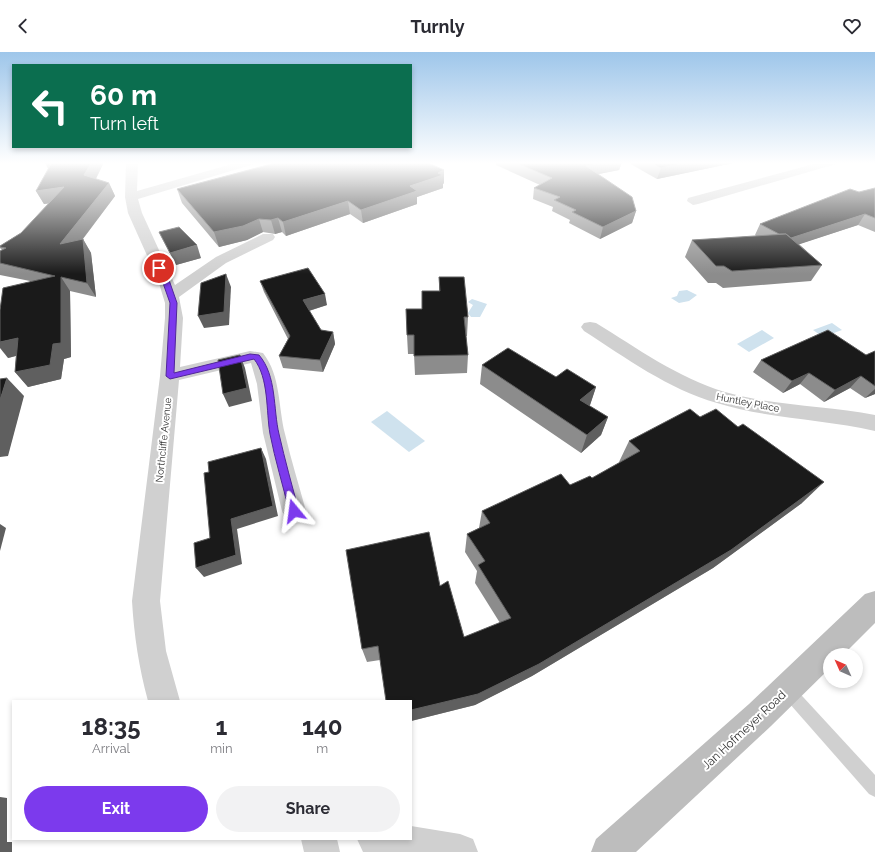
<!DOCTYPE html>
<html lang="en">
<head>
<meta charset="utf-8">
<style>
  :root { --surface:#fff; --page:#f2f2f3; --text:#2b2b33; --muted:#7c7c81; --accent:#7c3aed }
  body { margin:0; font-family:Raleway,sans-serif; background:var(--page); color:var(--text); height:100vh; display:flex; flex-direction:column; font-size:15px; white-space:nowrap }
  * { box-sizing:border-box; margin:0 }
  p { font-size:13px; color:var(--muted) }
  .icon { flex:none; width:22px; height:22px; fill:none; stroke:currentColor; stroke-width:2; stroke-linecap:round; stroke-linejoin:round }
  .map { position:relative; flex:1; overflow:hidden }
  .details { position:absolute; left:12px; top:648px; width:400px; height:140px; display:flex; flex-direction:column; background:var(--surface); border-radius:0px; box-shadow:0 2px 6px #0003 }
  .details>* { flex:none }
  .top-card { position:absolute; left:12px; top:12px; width:400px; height:84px; border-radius:0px; box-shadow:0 2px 6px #0003; background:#0b6e4f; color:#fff; overflow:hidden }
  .needle { width:26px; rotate:315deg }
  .controls { position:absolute; left:823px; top:596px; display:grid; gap:8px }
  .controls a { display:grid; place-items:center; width:40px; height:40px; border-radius:50%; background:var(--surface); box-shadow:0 2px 6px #0003; font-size:20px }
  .pin { position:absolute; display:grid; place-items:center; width:34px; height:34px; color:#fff; margin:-17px; border:2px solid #fff; border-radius:50%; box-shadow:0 1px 4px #0007 }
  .me { position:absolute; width:44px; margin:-22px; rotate:344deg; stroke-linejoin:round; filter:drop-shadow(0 0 3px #0008) }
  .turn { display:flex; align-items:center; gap:14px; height:84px; padding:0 12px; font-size:18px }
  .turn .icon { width:52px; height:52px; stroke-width:2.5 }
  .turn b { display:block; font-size:28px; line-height:34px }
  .eta { display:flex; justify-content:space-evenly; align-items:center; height:68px; text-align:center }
  .eta b { font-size:24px; font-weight:700; line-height:28px }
  .action { display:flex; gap:8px; margin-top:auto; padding:8px 12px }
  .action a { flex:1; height:46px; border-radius:24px; background:var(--accent); color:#fff; font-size:16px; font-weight:700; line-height:46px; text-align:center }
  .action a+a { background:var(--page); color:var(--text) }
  header { display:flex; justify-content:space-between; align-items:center; height:52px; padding:0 12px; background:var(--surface); font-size:18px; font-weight:700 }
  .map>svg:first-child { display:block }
  .water { fill:#cfe2ee }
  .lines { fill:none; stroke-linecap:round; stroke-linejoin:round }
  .lane { fill:#d0d0d0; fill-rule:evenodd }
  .street { fill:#d0d0d0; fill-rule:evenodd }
  .secondary { fill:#bdbdbd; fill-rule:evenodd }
  .wall { fill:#8c8c8c }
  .shaded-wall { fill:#5f5f5f }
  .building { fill:#1a1a1a; stroke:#5f5f5f }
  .route { fill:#7c3aed; stroke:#51269a }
  .labels { text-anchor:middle; stroke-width:4; stroke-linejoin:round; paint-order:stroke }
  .street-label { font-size:10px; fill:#333; stroke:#fff }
  .near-street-label { font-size:12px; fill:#333; stroke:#fff }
</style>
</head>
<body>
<header><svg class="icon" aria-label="back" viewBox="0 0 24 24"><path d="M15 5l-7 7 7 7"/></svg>Turnly<svg class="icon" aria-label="heart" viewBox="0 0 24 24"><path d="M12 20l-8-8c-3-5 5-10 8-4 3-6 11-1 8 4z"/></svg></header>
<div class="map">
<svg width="875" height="800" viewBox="0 0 875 800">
  <rect width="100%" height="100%" fill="#fff"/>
  <!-- water -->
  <g class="water">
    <path d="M 687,238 L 697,243 L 689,249 L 679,251 L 671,246 L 677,244 L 679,239 Z"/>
    <path d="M 472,247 L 487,252 L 480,265 L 471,265 L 468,261 L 473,253 L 468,250 Z"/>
    <path d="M 832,271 L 842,278 L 823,285 L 813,278 Z"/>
    <path d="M 762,278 L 774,286 L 749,300 L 737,292 Z"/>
    <path d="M 387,359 L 425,389 L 409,400 L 371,370 Z"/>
  </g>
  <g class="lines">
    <!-- lane -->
    <path class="lane" d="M 787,630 L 792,633 L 875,723 L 875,745 L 869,742 L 782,643 L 779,638 L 782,633 Z"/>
    <!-- street -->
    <g class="street">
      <path d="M 126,110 L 138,110 L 137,139 L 239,110 L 256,110 L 254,112 L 138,147 L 142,161 L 175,233 L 216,205 L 263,182 L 273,182 L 275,185 L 273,188 L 226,211 L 179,245 L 183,266 L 180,315 L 250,299 L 263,301 C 281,324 278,354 285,382 C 291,408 299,433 306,459 L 303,466 L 294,469 L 285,466 L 282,459 L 263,381 L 257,332 L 251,311 L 179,328 L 160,549 L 166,599 L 180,649 L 148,649 C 139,616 134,583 132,549 L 160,324 L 165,266 L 165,251 L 158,228 L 128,161 L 125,145 Z"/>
      <path d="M 821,110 L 838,110 L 836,112 L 698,152 L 693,153 L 687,149 L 688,146 Z"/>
      <path d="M 590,270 L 596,271 C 637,296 678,326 725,340 C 773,354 826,353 875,363 L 875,379 C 823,367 768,367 717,351 C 668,337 626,306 584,279 L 581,275 L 584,271 Z"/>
      <path d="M 411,774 L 460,782 L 473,787 L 478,800 L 363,800 L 357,787 L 411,787 Z"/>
      <path d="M 301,787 L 337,787 L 340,800 L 304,800 Z"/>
    </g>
    <!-- secondary -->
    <path class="secondary" d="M 875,539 L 875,571 L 843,603 L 830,603 L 830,616 L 771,674 L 636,800 L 591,800 L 596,787 L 749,652 L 865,542 Z"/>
  </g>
  <!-- wall -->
  <g class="wall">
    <path d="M 104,110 L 96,127 L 109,131 L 115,144 L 83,187 L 91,201 L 96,245 L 70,239 L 71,305 L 64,307 L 61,327 L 28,335 L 15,320 L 16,304 L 8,306 L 30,229 L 0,223 L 0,199 L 2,198 L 0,196 L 0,194 L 21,181 L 49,151 L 44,152 L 36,139 Z"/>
    <path d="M 496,110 L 622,110 L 619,118 L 598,122 L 636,159 L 632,171 L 600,187 L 569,171 L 570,168 L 552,159 L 553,155 L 533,147 L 534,136 L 540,133 L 496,113 Z"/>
    <path d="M 627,110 L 738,110 L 657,127 Z"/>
    <path d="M 444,131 L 443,132 L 443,136 L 417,145 L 417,152 L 363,171 L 350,162 L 286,184 L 282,180 L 275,182 L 263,180 L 247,188 L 219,195 L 182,151 L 177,137 Z"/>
    <path d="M 875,136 L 875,180 L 858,173 L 799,192 L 822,213 L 811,229 L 723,236 L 716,231 L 708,231 L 685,205 L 692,188 L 756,184 L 755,183 L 760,172 L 859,140 Z"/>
    <path d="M 159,180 L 201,206 L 176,213 Z"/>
    <path d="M 439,225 L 468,265 L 467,284 L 466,284 L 468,303 L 467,321 L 415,323 L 414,302 L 408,302 L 407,283 L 422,257 L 439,239 Z"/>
    <path d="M 260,229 L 327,253 L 309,259 L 321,278 L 333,280 L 335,292 L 323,320 L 283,316 L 279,304 L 288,287 L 264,240 Z"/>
    <path d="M 875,299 L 875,342 L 865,346 L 850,336 L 824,350 L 800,332 L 783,341 L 753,320 L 761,308 L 866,303 Z"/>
    <path d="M 482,313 L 556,325 L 596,335 L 590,353 L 589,354 L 608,365 L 601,383 L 581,401 L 480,332 Z"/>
    <path d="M 629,389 L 802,451 L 713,516 L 532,624 L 475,653 L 411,669 L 411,649 L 380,608 L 367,610 L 362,597 L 440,534 L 464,585 L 500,571 L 475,531 L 477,519 L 465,500 L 467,482 L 479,476 L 482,459 L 592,426 L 619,411 L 619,410 Z"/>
  </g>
  <!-- shaded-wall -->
  <g class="shaded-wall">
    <path d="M 52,110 L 52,124 L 45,111 Z"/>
    <path d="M 92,110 L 104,110 L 91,136 L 84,123 Z"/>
    <path d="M 610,110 L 622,110 L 619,118 L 584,125 L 586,114 Z"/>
    <path d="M 690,110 L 738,110 L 657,127 L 661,116 Z"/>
    <path d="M 444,118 L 444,131 L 443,132 L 443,136 L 417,145 L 417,152 L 363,171 L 361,158 L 438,121 Z"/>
    <path d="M 109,131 L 115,144 L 69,205 L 60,192 Z"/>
    <path d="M 64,135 L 71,149 L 44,152 L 36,139 Z"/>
    <path d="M 348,149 L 350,162 L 286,184 L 283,170 Z"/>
    <path d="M 636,159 L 632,171 L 600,187 L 603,175 Z"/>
    <path d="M 865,162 L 858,173 L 782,198 L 788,187 Z"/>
    <path d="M 278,166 L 282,180 L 275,182 L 271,168 Z"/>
    <path d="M 259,167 L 263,180 L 247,188 L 219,195 L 214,180 Z"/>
    <path d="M 83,187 L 91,201 L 96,245 L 87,231 Z"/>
    <path d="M 197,193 L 201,206 L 176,213 L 170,201 Z"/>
    <path d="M 226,222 L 231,235 L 229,273 L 204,276 L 198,264 Z"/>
    <path d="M 61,225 L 70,239 L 71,305 L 64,307 L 61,327 L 28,335 L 15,320 Z"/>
    <path d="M 325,242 L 327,253 L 305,260 L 303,248 Z"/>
    <path d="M 333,280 L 335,292 L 323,320 L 320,308 Z"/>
    <path d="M 18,286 L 30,300 L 8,306 L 0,296 L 0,290 Z"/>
    <path d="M 240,303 L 245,316 L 252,349 L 229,355 L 223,342 Z"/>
    <path d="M 809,321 L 800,332 L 783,341 L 792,329 Z"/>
    <path d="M 861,324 L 850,336 L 824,350 L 835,338 Z"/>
    <path d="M 7,326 L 24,344 L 8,404 L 0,405 L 0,348 Z"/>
    <path d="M 596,335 L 590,353 L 574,366 L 580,348 Z"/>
    <path d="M 875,337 L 875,342 L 865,346 Z"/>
    <path d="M 608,365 L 601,383 L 581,401 L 587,383 Z"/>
    <path d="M 261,396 L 266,407 L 278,464 L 237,477 L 242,512 L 204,525 L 196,516 L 231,467 Z"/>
    <path d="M 824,430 L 802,451 L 713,516 L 532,624 L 475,653 L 411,669 L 411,658 Z"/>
    <path d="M 0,472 L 6,476 L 0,499 Z"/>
    <path d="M 0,745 L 7,746 L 7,790 L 12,790 L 12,800 L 0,800 Z"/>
  </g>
  <!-- building -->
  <g class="building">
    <path d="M 46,110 L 92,110 L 84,123 L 109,131 L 60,192 L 83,187 L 87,231 L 61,225 L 61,291 L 53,292 L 50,313 L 15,320 L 18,286 L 0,290 L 0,258 L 3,236 L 55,224 L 0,211 L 0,199 L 6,196 L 0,195 L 0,194 L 21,181 L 64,135 L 36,139 L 52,110 L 45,111 Z"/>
    <path d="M 279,110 L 426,110 L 444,118 L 438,121 L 443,123 L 410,134 L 417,139 L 361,158 L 348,149 L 283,170 L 278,166 L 271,168 L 259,167 L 243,174 L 214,180 L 177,137 Z"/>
    <path d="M 514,110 L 610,110 L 586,114 L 632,145 L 636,159 L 603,175 L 572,160 L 576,158 L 554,148 L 560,145 L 534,136 L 552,126 Z"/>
    <path d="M 650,110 L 690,110 L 661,116 Z"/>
    <path d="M 875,136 L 875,166 L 865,162 L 791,186 L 786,182 L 779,182 L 760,172 L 850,137 L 859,140 Z"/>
    <path d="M 179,175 L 197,193 L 170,201 L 159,180 Z"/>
    <path d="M 786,182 L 822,213 L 732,219 L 724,214 L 716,214 L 692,188 Z"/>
    <path d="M 308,216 L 325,242 L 303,248 L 321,278 L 333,280 L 320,308 L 279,304 L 290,284 L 260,229 Z"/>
    <path d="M 226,222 L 224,260 L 198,264 L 201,231 Z"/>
    <path d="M 439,225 L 464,225 L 468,265 L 464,265 L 468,303 L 414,304 L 414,283 L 407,283 L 406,257 L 422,257 L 422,239 L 440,239 Z"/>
    <path d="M 828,278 L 866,303 L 875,299 L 875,334 L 861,324 L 835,338 L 809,321 L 792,329 L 761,308 Z"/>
    <path d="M 508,296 L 556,325 L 567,317 L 596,335 L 580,348 L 608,365 L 587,383 L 482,313 Z"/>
    <path d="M 240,303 L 247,336 L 223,342 L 218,308 Z"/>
    <path d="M 7,326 L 0,348 L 0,327 Z"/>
    <path d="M 690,357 L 700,365 L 716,357 L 738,375 L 743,372 L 824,430 L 731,498 L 539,612 L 478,642 L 411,658 L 411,649 L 386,649 L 378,594 L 362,597 L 346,498 L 429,480 L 440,534 L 448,529 L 464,585 L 511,566 L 478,513 L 485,509 L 467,482 L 490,471 L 482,459 L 561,422 L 570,433 L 590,424 L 592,426 L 640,399 L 629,389 Z"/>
    <path d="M 261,396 L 273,454 L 231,467 L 236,503 L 196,516 L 194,491 L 210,486 L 204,421 L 209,420 L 208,410 Z"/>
  </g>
  <!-- sky -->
  <linearGradient id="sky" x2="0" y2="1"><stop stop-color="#9ec6ea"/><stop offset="0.5" stop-color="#fff"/><stop offset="1" stop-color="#fff" stop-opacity="0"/></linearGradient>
  <rect width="875" height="222" fill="url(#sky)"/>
  <!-- route -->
  <path class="route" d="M 157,214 L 162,214 L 169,228 L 177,251 L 174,321 L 250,302 L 259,303 C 277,324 273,357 279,382 C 285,408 292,434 299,459 L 298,462 L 294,464 L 289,459 C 283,433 275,408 270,382 C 266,359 269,326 254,307 L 170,327 L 166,324 L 170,251 Z"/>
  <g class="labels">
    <!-- street labels -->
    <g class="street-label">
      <text transform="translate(748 350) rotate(11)" y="4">Huntley Place</text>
      <text transform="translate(163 388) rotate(-84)" y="4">Northcliffe Avenue</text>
    </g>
    <!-- near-street labels -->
    <g class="near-street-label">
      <text transform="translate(744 678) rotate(-43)" y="4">Jan Hofmeyer Road</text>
    </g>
  </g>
</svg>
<div class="controls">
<a><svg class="needle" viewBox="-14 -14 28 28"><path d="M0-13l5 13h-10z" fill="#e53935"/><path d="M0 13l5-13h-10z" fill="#7c7c81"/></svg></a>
</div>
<div class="pin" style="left:159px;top:216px;background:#d93025"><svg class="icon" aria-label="arrive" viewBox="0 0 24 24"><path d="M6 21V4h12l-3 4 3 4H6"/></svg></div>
<svg class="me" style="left:294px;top:459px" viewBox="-20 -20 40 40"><path d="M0-17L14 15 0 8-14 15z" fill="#7c3aed" stroke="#fff" stroke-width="4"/></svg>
<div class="top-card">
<div class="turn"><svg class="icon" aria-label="left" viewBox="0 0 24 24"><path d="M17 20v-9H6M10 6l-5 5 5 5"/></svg><div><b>60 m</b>Turn left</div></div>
</div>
<section class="details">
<div class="eta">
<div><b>18:35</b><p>Arrival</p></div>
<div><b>1</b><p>min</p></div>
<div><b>140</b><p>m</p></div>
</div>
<div class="action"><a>Exit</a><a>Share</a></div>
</section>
</div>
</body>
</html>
